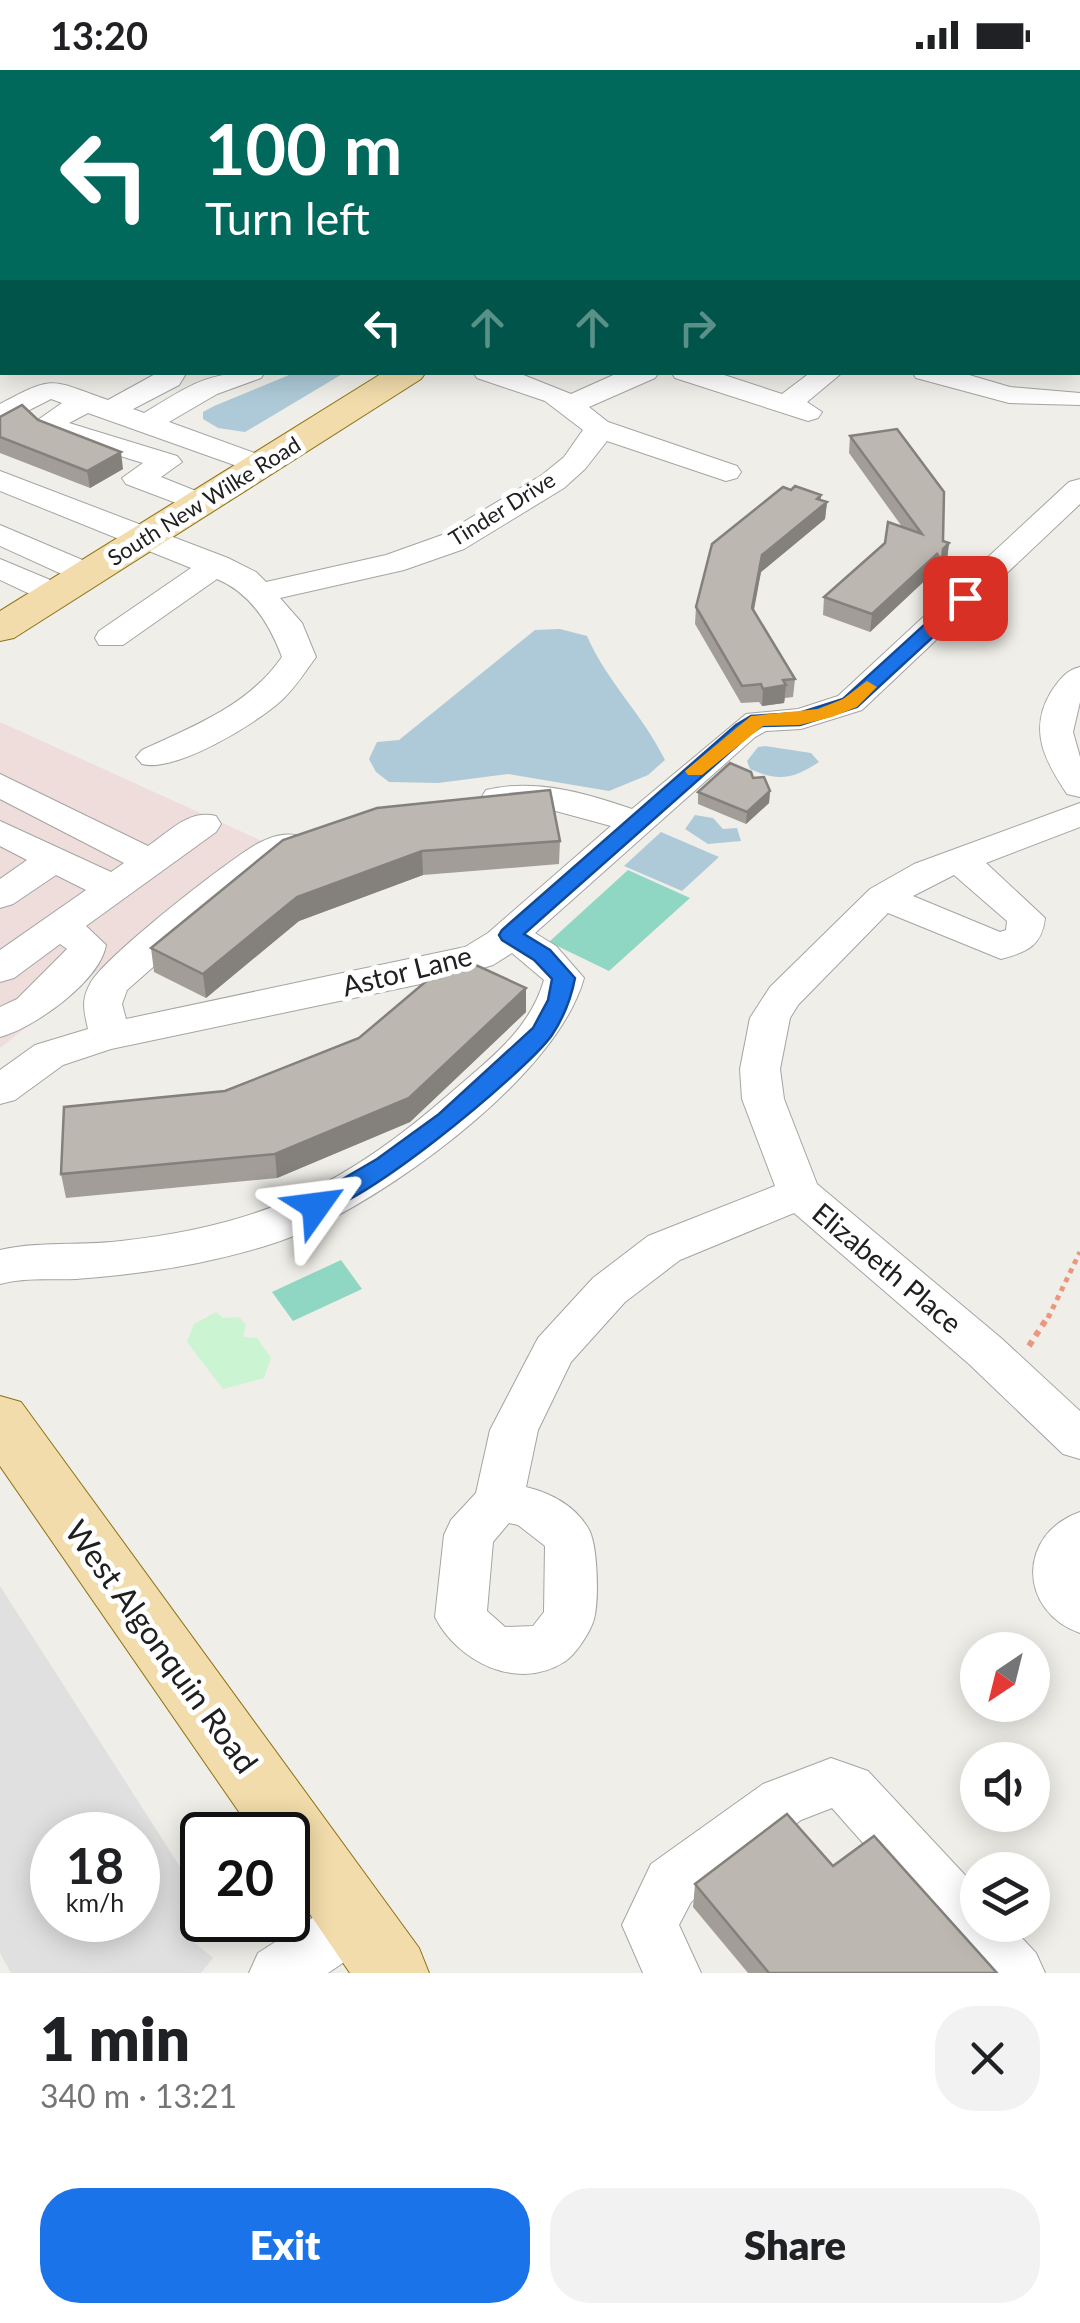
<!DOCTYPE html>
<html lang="en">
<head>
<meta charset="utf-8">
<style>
  :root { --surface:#fff; --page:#f2f2f2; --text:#202124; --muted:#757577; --accent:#1a73e8 }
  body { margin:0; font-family:Lato,sans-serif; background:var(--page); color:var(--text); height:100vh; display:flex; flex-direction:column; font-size:38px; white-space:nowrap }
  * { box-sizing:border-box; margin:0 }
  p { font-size:32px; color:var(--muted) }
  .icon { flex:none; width:55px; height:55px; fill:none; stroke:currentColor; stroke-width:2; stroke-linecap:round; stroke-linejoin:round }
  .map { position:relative; height:1903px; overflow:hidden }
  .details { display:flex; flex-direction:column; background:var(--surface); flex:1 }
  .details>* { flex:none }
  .banner { position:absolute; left:0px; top:0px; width:1080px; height:305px; box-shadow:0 5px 25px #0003; background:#00695c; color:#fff; overflow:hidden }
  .needle { width:65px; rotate:215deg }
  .fabs { position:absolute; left:960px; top:1562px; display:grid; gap:20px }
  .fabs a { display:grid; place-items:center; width:90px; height:90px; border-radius:50%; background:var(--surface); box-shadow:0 5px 25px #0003; font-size:50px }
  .speed { position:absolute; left:30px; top:1742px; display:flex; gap:20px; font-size:50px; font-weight:700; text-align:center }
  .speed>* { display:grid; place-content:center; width:130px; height:130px; border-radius:50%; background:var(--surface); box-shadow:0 5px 25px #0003; line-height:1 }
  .speed small { font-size:25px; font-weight:400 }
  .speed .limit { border:5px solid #111; border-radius:15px; background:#fff; color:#111 }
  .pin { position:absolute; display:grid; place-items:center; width:85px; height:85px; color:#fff; margin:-42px; border-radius:20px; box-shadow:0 5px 15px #0006 }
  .me { position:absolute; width:110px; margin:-55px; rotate:59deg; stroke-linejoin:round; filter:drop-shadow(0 0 8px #0008) }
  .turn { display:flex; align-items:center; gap:35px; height:210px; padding:0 40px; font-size:45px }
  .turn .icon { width:130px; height:130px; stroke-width:2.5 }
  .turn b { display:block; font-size:70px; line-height:85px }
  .lanes { display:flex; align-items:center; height:95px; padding:0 40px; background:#0003; justify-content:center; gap:50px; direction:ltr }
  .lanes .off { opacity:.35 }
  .round { display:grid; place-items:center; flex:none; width:105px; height:105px; border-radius:40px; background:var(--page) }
  .head { display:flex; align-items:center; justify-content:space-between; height:170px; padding:0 40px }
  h1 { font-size:60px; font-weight:800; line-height:75px }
  .primary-button { display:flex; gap:20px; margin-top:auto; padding:20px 40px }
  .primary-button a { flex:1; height:115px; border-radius:40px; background:var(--accent); color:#fff; font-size:40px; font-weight:800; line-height:115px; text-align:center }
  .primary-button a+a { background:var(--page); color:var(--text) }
  .status { display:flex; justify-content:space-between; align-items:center; height:70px; padding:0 50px; background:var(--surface); direction:ltr }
  .status svg { height:28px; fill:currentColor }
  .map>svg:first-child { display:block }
  .commercial { fill:#eeddda }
  .park { fill:#cbf4d3 }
  .pitch { fill:#8fd6c3 }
  .parking { fill:#e0e0e0; fill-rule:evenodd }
  .water { fill:#aecad8 }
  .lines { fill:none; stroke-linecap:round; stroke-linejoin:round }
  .minor-casing { stroke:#a4a4a4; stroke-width:2 }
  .major-casing { stroke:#8c7211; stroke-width:2 }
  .path-far1 { stroke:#eb967e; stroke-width:5; stroke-dasharray:5 5; stroke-linecap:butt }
  .path { stroke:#eb967e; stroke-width:6; stroke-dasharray:6 6; stroke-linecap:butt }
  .minor { fill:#fff; fill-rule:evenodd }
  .major { fill:#f2dcab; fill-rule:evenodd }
  .wall { fill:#a39d98 }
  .shaded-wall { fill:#84807c }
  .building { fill:#bdb7b1; stroke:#84807c; stroke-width:2.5 }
  .route { fill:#1a73e8; stroke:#114b97; stroke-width:2.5 }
  .slow { fill:#f59e0b }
  .labels { text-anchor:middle; stroke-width:10; stroke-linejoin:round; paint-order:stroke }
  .far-street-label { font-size:22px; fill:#202020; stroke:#fff }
  .street-label { font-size:28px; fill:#202020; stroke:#fff }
  .near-street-label { font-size:32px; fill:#202020; stroke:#fff }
</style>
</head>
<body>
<div class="status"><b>13:20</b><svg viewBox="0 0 49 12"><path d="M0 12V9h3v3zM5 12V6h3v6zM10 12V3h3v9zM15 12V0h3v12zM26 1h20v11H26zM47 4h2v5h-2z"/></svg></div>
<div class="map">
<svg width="1080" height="1903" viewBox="0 0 1080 1903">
  <rect width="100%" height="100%" fill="#f0eee8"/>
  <!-- commercial -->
  <path class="commercial" d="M 0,652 L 262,771 L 0,978 Z"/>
  <!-- park -->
  <path class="park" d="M 216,1242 L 223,1248 L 239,1247 L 246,1255 L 243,1267 L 257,1268 L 271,1288 L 264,1308 L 223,1319 L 187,1272 L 194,1254 Z"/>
  <!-- pitch -->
  <g class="pitch">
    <path d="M 628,800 L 690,828 L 609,901 L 549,872 Z"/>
    <path d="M 341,1190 L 362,1219 L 293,1251 L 272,1222 Z"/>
  </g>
  <!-- parking -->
  <path class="parking" d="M 0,1516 L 202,1831 L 202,1850 L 216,1851 L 189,1868 L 213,1888 L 201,1903 L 11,1903 L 0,1883 ZM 52,1765 L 138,1765 L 138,1850 L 52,1850 Z"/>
  <!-- water -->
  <g class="water">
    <path d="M 294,303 L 344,303 L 245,362 L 218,358 L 203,349 L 203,342 L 214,336 Z"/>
    <path d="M 560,559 L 587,566 C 607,612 643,645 665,690 L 648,705 L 609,721 L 508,704 L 438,713 L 389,712 L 376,702 L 369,689 L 377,672 L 399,670 L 535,560 Z"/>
    <path d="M 765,676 L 811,683 L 819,692 C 793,709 779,712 750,699 L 747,691 L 758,677 Z"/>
    <path d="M 695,745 L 713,748 L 723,759 L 737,758 L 741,771 L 708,774 L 685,759 Z"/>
    <path d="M 661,762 L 719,787 L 682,821 L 624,796 Z"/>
  </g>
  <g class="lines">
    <defs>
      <g id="minor">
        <path d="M 1078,146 L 1080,147 L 1080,163 L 1078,162 Z"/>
        <path d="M 1078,210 L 1080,211 L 1080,227 L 1078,226 Z"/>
        <path d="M 2,217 L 2,233 L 0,234 L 0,218 Z"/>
        <path d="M 159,302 L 187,302 L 179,315 L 133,339 L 144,343 C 193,314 205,302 265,302 L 261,308 L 217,324 L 169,352 L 271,389 L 276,395 L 271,401 L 251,401 L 88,343 L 69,353 L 177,386 L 182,392 L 161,407 L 211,427 L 215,433 L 211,439 L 200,442 L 126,414 L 122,408 L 143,393 L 36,360 L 32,354 L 62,333 L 51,329 L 0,355 L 0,334 C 56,304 50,310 108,330 Z"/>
        <path d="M 473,302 L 516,302 L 571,324 L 620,302 L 659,302 L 655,308 L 589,337 L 608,352 L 737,396 L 741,402 L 737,408 L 726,411 L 607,371 L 585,399 L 564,418 L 464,479 L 404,500 L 280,528 L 302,553 L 316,587 C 305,602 295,618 282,630 C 256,654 175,703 142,694 L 136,687 L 142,680 C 194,656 249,635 282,587 C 270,555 251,523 217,509 L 123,575 L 99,575 L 95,568 L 99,561 L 191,498 L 0,421 L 0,401 L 228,488 L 256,502 L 266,512 L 386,485 L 442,465 L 542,405 L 564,387 L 583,360 L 545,331 L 477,308 Z"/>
        <path d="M 671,302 L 715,302 L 782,324 L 811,302 L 843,302 L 807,332 L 822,342 L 818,348 L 808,351 L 675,308 Z"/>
        <path d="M 912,302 L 959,302 L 1010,317 L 1080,323 L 1080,335 L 1009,333 L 916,308 Z"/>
        <path d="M 1080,409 L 1080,434 L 862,640 L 801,659 L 766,661 L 755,667 L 535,863 L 556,876 L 584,908 C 558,1002 407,1112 321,1154 C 283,1173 240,1184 198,1193 C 158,1201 117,1206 76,1209 C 51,1210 25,1207 0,1214 L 0,1180 C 39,1171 81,1176 121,1171 C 264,1155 346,1115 454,1020 C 491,988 530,959 544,910 L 512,883 L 493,895 L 449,908 L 111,979 L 63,995 L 15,1030 L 0,1034 L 0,1000 L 35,975 L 88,959 C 84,941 81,930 90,914 C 102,889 228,790 257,774 C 272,766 285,762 301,766 L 306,774 L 301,782 L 236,824 L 127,920 L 122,934 L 126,949 L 465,877 L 488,863 L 611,756 L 552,740 L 486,736 L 481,728 L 486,720 C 535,708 586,723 632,739 L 746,644 L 798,639 L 838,626 L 1069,412 Z"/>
        <path d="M 0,455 L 99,497 L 104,504 L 99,511 L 77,511 L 0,476 Z"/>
        <path d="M 0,489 L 67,517 L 72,524 L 67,531 L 45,531 L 0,510 Z"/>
        <path d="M 1080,597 L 1080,632 L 1073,662 L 1080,687 L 1080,727 L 1067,724 C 1045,691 1028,660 1051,622 C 1059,610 1066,600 1080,597 Z"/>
        <path d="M 0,704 L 148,776 C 170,761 189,739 216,746 L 221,754 L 216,762 L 86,856 L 106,875 C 100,911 34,958 0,967 L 0,937 L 17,929 L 67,879 L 60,874 L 14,908 L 0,912 L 0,880 L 86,820 L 56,805 L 13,834 L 0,838 L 0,809 L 27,790 L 0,776 L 0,751 L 111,802 L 124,793 L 0,729 Z"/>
        <path d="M 1080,733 L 1080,757 L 986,793 L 1045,848 C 1042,876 1027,882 1001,889 L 888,843 L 798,935 L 790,948 L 780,999 L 784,1029 L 817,1114 L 1001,1268 L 1080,1341 L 1080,1389 L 1063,1384 L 969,1294 L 794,1143 L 680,1190 L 625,1232 L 571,1292 L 538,1360 L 526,1417 C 551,1423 575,1436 588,1458 C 598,1473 599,1531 594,1549 C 591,1561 575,1586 564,1592 C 517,1622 457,1591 435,1547 L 444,1465 L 451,1450 L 476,1423 L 490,1360 L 538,1268 L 593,1208 L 648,1166 L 775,1116 L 742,1029 L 740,999 L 750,948 L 770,917 L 870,819 L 914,794 ZM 954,805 L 1007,851 L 1006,860 L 1000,862 L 913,826 ZM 509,1453 L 518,1455 L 545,1476 L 544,1542 L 533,1556 L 505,1557 L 487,1541 L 493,1472 Z"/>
        <path d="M 1080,1442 L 1080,1563 C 1018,1541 1017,1464 1080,1442 Z"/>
        <path d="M 831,1688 L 868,1701 L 978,1819 L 978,1855 L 1010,1855 L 1036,1883 L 1045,1903 L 978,1903 L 832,1738 L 801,1750 L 691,1832 L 679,1855 L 701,1903 L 643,1903 L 622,1855 L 651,1794 L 763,1714 Z"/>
        <path d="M 357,1824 L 377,1832 L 385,1851 L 377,1870 L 328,1903 L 249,1903 L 258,1883 L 337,1832 Z"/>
      </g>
      <g id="major">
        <path d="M 574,0 L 611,0 L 612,2 L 576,2 Z"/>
        <path d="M 622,0 L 659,0 L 660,2 L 624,2 Z"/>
        <rect x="1078" y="113" width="2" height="19"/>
        <path d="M 384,302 L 426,302 L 421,309 L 14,568 L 0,571 L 0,541 Z"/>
        <path d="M 0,1326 L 21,1332 L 419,1878 L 429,1903 L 350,1903 L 288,1812 L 288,1765 L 255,1765 L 0,1396 Z"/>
      </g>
    </defs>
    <!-- minor casing -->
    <use href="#minor" class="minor-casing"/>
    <!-- major casing -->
    <use href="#major" class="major-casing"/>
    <!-- path-far1 -->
    <path class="path-far1" d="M 1048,1248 L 1080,1182"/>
    <!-- path -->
    <path class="path" d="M 1029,1276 L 1049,1245"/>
    <!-- minor -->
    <use href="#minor" class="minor"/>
    <!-- major -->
    <use href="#major" class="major"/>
  </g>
  <!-- wall -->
  <g class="wall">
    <path d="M 1078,159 L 1080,160 L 1080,205 L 1078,204 Z"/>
    <path d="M 0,347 L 123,399 L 90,418 L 0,383 Z"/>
    <path d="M 850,366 L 943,471 L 949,473 L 947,490 L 942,495 L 940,508 L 935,501 L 870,562 L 823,545 L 824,527 L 903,458 L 849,383 Z"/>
    <path d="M 791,420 L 821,425 L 820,430 L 827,432 L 825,449 L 761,502 L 753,541 L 795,609 L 793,627 L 785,628 L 784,633 L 762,636 L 759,632 L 741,633 L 695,554 L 696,537 Z"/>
    <path d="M 753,708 L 770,721 L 769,733 L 746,754 L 698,734 L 698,722 Z"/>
    <path d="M 283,770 L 560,771 L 559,794 L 423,805 L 299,851 L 206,928 L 154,902 L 151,878 Z"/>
    <path d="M 526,918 L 526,942 L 410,1052 L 277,1108 L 66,1128 L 61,1104 L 225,1021 Z"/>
    <path d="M 833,1796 L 997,1903 L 748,1903 L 693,1837 L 695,1814 Z"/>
  </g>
  <!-- shaded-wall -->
  <g class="shaded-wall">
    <path d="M 121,382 L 123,399 L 90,418 L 87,401 Z"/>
    <path d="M 821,425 L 820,438 L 827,432 L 825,449 L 761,502 L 751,556 L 752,538 L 762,485 Z"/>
    <path d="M 949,473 L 947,490 L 942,495 L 943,479 Z"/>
    <path d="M 937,484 L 935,501 L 870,562 L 872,544 Z"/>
    <path d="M 786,615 L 784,633 L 762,636 L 763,619 Z"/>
    <path d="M 770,721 L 769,733 L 746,754 L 747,742 Z"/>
    <path d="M 422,781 L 423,805 L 299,851 L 206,928 L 203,904 L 297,827 Z"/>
    <path d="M 526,918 L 526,942 L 410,1052 L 277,1108 L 275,1084 Z"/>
  </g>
  <!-- building -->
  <g class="building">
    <path d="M 40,0 L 255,0 L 265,2 L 35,2 Z"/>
    <path d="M 2,17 L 2,174 L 0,174 L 0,18 Z"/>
    <path d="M 1078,159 L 1080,160 L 1080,189 L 1078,188 Z"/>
    <path d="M 22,335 L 38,350 L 121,382 L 87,401 L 0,367 L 0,347 Z"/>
    <path d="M 897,359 L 944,422 L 943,471 L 949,473 L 943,479 L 942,491 L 937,484 L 872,544 L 824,527 L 885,473 L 888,452 L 922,464 L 850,366 Z"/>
    <path d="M 795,416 L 821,425 L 817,429 L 827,432 L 762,485 L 752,538 L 795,609 L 783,610 L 786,615 L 763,619 L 761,614 L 742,616 L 696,537 L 712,474 L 783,417 L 791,420 Z"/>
    <path d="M 730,693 L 751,702 L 753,708 L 764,707 L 770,721 L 747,742 L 698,722 Z"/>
    <path d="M 550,720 L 560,771 L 422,781 L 297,827 L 203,904 L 151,878 L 283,770 L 377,738 Z"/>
    <path d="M 456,886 L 526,918 L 409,1028 L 275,1084 L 61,1104 L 64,1037 L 225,1021 L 359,968 Z"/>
    <path d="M 787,1744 L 833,1796 L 874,1766 L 997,1903 L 769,1903 L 695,1814 Z"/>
  </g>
  <!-- route -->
  <path class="route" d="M 965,522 L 974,528 L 971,532 L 857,637 L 800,655 L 762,656 L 750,664 L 524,864 L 550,880 L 575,908 C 571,929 564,947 552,965 C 528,1000 344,1154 307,1143 L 303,1136 L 307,1130 L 377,1089 L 439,1044 L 533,958 L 548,930 L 552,909 L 534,890 L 502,870 L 499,865 L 502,860 L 736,655 L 751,646 L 799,643 L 843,629 L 958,524 Z"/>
  <!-- slow -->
  <path class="slow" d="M 867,611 L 877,617 L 857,637 L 832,647 L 800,655 L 763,656 L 702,705 L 688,705 L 685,701 L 751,646 L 818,639 L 843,629 Z"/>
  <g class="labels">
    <!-- far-street labels -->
    <g class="far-street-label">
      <text transform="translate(204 431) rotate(-32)" y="8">South New Wilke Road</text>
      <text transform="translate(502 439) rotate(-32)" y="8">Tinder Drive</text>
    </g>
    <!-- street labels -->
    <g class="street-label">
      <text transform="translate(407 901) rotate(-14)" y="10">Astor Lane</text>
      <text transform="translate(887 1198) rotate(40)" y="10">Elizabeth Place</text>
    </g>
    <!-- near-street labels -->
    <g class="near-street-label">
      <text transform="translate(161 1577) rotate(54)" y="11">West Algonquin Road</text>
    </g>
  </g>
</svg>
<div class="fabs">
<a><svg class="needle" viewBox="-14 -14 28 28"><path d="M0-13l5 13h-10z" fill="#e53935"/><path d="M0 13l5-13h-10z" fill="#757577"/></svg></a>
<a><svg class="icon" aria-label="sound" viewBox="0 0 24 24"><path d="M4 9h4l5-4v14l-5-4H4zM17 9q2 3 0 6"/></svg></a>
<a><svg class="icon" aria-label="layers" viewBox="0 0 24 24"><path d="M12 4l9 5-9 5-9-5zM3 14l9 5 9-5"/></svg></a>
</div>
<div class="speed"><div>18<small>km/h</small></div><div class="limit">20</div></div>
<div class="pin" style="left:965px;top:528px;background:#d93025"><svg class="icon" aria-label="arrive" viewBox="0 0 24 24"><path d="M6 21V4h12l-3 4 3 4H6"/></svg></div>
<svg class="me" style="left:316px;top:1136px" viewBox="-20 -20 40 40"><path d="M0-17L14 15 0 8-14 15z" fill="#1a73e8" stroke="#fff" stroke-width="4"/></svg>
<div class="banner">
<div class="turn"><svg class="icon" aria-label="left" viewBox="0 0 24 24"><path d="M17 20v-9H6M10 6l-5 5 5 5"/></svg><div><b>100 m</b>Turn left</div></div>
<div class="lanes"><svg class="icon" aria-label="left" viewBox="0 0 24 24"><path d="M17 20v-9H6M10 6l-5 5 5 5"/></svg><svg class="icon off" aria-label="ahead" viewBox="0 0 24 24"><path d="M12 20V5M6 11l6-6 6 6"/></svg><svg class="icon off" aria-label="ahead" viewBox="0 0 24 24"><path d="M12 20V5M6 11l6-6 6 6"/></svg><svg class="icon off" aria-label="right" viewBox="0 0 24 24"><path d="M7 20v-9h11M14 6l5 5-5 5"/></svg></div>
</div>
</div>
<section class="details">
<div class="head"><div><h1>1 min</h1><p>340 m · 13:21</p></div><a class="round"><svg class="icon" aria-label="close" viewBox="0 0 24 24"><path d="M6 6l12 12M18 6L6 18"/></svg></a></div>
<div class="primary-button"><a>Exit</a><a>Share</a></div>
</section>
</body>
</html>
